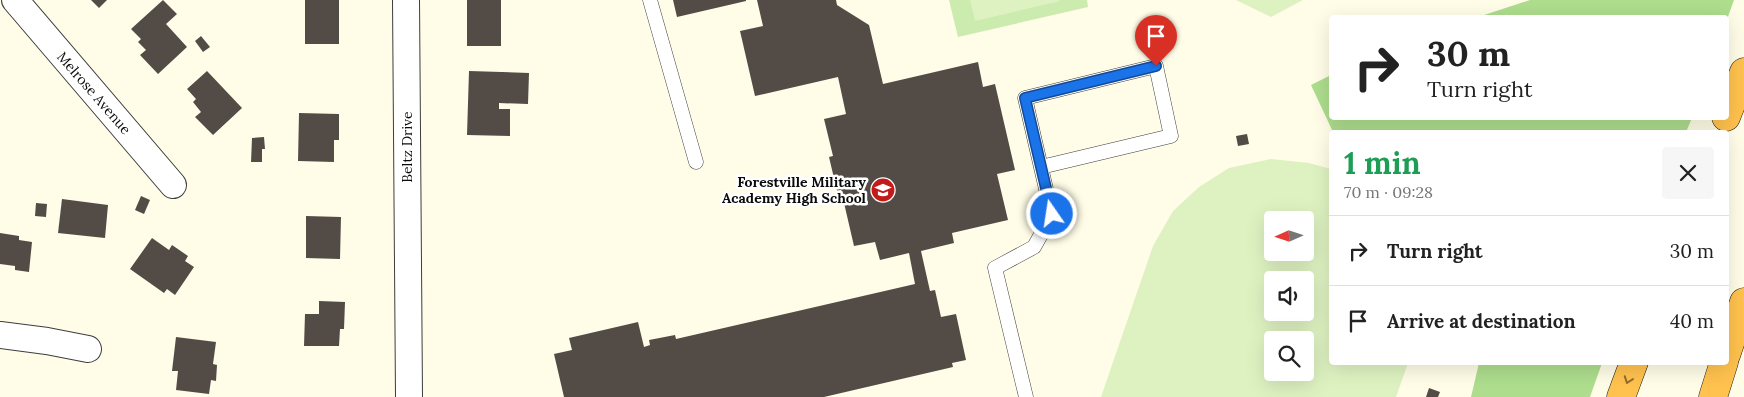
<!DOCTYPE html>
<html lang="en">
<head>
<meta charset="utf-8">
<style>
  :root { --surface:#fff; --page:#f6f6f6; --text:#222; --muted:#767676; --line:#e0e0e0 }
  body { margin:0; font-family:Lora,serif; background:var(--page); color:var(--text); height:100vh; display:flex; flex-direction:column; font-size:19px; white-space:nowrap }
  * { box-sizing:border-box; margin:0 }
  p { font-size:16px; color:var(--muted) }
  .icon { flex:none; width:28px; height:28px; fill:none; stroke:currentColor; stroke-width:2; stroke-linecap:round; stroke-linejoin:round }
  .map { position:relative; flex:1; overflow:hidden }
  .sheet { position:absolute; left:1329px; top:130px; width:400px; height:235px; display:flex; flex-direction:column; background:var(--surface); border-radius:5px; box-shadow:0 5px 20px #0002 }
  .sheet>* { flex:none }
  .guide { position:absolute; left:1329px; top:15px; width:400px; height:105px; border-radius:5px; box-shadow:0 5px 20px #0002; background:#fff; color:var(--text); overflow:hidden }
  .needle { width:32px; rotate:267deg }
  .fabs { position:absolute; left:1264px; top:211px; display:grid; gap:10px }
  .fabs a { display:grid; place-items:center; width:50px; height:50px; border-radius:5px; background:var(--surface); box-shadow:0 5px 20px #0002; font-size:25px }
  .pin { position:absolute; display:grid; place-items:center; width:42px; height:42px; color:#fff; margin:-51px -21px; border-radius:50% 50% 50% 0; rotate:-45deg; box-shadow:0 0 5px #0007 }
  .pin .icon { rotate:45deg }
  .me { position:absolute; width:55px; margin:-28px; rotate:347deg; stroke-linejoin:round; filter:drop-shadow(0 0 4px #0008) }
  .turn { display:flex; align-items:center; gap:18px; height:105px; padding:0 15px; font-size:22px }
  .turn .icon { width:65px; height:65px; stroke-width:2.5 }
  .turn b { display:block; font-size:35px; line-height:42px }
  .round { display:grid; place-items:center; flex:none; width:52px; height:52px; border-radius:5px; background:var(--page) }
  .overview { display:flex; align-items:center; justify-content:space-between; height:85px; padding:0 15px }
  h1 { font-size:30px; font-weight:700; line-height:38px; color:#1e9e55 }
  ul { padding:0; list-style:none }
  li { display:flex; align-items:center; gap:15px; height:70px; padding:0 15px; border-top:1px solid var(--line) }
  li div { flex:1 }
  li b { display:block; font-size:19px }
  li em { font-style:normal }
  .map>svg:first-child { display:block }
  .green { fill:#cbebaf }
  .forest { fill:#addd8d }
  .pitch { fill:#def2c1; fill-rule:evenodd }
  .building { fill:#534c46 }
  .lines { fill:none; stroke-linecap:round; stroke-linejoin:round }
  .service-casing { stroke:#3d3d3d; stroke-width:15 }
  .minor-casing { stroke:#3d3d3d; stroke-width:28 }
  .trunk-casing { stroke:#1b1b1b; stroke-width:29 }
  .service { stroke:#fff; stroke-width:14 }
  .minor { stroke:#fff; stroke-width:26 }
  .trunk { stroke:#ffc24e; stroke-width:28 }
  .oneway { stroke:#916f2f }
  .route-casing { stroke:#114b97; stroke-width:12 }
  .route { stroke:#1a73e8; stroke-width:9 }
  .labels { text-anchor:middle; stroke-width:5; stroke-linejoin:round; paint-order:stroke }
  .street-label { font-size:14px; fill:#0a0a0a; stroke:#fff }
  .poi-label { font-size:14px; font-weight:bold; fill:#0a0a0a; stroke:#fff; text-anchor:end }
</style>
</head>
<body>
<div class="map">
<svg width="1744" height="397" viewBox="0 0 1744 397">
  <rect width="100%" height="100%" fill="#fffce7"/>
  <!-- green -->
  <path class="green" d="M 949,0 L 1087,0 L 1088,7 L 958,37 Z"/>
  <!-- forest -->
  <g class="forest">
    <path d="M 1530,0 L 1734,0 L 1726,22 L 1726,18 L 1478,17 Z"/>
    <path d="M 1331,75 L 1331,118 L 1692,118 L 1686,132 L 1333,132 L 1311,85 Z"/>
    <path d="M 1479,363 L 1479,362 L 1602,363 L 1590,397 L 1471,397 Z"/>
  </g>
  <!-- pitch -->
  <g class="pitch">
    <path d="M 970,0 L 1059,0 L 1060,1 L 975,21 Z"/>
    <path d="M 1236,0 L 1303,0 L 1271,17 Z"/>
    <path d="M 1271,159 L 1309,163 L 1331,169 L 1331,362 L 1408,363 L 1396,397 L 1101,397 L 1153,246 L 1173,211 L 1199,187 L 1229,168 ZM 1272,220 L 1305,220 L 1305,252 L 1272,252 ZM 1272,280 L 1305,280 L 1305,312 L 1272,312 ZM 1272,340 L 1305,340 L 1305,372 L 1272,372 Z"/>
  </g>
  <!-- building -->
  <g class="building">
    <path d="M 91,0 L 107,0 L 99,8 Z"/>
    <path d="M 163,0 L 177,14 L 166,24 L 187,47 L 158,74 L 140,55 L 146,50 L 138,42 L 141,39 L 131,29 Z"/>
    <rect x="305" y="0" width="34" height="44"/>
    <rect x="467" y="0" width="34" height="46"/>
    <path d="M 673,0 L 746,0 L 746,1 L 677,17 Z"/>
    <path d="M 757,0 L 836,0 L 837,5 L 869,25 L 883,84 L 978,62 L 983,87 L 995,84 L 1015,170 L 997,174 L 1008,220 L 952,233 L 954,243 L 921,251 L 930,291 L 935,290 L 941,317 L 956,314 L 966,360 L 952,363 L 953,367 L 824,397 L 564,397 L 554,354 L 572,350 L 569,338 L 638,322 L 644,347 L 650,345 L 649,340 L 675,335 L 676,339 L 915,284 L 909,253 L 880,260 L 875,242 L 854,246 L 841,190 L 837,191 L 829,157 L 833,156 L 824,119 L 846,114 L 838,77 L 755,96 L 740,31 L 763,26 Z"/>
    <path d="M 201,36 L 210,47 L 203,52 L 195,41 Z"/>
    <path d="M 207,71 L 242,108 L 213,135 L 195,117 L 201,112 L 193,102 L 196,99 L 187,89 Z"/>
    <path d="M 469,71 L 529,73 L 528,104 L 499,103 L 499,109 L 510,109 L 510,136 L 467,135 Z"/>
    <path d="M 299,113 L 339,114 L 339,140 L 334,140 L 334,162 L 298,161 Z"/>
    <path d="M 1247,134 L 1249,144 L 1238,146 L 1236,136 Z"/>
    <path d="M 264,137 L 265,149 L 262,149 L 262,162 L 251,162 L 252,138 Z"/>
    <path d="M 141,196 L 150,200 L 144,214 L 135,210 Z"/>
    <path d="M 62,199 L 108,205 L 105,238 L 58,233 Z"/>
    <path d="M 36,203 L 47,204 L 46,217 L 35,216 Z"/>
    <path d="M 306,216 L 341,217 L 340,259 L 306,258 Z"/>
    <path d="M 0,233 L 19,236 L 19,240 L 32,242 L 29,272 L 15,270 L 15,266 L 0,264 Z"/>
    <path d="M 152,238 L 169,250 L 172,245 L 188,256 L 185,261 L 194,267 L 175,295 L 167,289 L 164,293 L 130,269 Z"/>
    <path d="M 319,301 L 345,302 L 344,329 L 340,329 L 339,346 L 304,346 L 305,314 L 319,314 Z"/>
    <path d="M 176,337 L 216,342 L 213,364 L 217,365 L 216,381 L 211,380 L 209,394 L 176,390 L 178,371 L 172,371 Z"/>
    <path d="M 1429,388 L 1440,392 L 1438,397 L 1426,397 Z"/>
  </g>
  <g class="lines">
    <defs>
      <g id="service">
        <path d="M 650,0 L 696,162"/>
        <path d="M 1026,397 L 995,268 L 1034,247 L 1052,215 L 1025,98 L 1156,66 L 1171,136 L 1041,167"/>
      </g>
      <g id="minor">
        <path d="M 15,0 L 173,185"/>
        <path d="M 406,0 L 409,397"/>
        <path d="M 0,335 L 47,341 L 88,349"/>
      </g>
      <g id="trunk">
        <path d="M 1726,117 L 1744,72"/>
        <path d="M 1726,355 L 1744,302"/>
        <path d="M 1621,397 L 1634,362"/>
        <path d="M 1713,397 L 1724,362"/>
      </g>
    </defs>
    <!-- service casing -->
    <use href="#service" class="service-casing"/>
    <!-- minor casing -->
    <use href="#minor" class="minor-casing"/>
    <!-- trunk casing -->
    <use href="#trunk" class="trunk-casing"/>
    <!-- service -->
    <use href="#service" class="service"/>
    <!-- minor -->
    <use href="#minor" class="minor"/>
    <!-- trunk -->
    <use href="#trunk" class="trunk"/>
  </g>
  <!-- one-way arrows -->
  <defs><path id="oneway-chevron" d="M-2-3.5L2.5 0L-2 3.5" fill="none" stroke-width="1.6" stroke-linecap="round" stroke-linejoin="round" transform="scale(1.25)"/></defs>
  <use class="oneway" href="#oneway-chevron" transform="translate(1628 380) rotate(110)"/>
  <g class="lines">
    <defs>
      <path id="route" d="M 1052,214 L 1025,98 L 1156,66"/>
    </defs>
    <!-- route casing -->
    <use href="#route" class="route-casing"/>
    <!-- route -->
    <use href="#route" class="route"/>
  </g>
  <!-- icons -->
  <defs>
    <symbol id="school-disc" viewBox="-11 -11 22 22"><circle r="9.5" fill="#c31b1a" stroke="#fff"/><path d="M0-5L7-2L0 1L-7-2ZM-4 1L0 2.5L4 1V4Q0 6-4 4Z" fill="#fff"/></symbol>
  </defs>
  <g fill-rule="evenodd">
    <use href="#school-disc" x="869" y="176" width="28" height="28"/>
  </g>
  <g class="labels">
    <!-- street labels -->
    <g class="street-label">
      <text transform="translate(94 93) rotate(49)" y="5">Melrose Avenue</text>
      <text transform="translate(407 147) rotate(-90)" y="5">Beltz Drive</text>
    </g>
    <!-- poi labels -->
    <g class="poi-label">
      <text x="866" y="187">Forestville Military<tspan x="866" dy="16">Academy High School</tspan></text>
    </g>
  </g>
</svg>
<div class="fabs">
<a><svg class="needle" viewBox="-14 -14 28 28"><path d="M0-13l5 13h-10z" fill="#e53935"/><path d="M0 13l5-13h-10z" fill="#767676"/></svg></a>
<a><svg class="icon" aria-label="sound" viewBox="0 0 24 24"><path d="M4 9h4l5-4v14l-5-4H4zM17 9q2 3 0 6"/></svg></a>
<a><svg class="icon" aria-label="search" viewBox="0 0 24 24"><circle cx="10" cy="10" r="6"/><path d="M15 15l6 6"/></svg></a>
</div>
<div class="pin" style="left:1156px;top:66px;background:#d93025"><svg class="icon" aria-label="arrive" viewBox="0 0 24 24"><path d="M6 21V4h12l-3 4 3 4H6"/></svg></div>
<svg class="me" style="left:1052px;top:214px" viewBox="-20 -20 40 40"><circle r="17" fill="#1a73e8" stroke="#fff" stroke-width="3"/><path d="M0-11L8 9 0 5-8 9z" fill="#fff"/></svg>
<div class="guide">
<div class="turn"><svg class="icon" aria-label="right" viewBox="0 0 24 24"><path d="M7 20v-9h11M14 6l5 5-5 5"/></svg><div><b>30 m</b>Turn right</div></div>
</div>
<section class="sheet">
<div class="overview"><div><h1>1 min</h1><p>70 m · 09:28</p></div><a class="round"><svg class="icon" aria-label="close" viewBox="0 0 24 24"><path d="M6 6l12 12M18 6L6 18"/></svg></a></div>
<ul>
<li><svg class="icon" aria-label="right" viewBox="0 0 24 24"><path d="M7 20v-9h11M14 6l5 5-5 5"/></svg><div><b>Turn right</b></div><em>30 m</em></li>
<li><svg class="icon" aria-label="arrive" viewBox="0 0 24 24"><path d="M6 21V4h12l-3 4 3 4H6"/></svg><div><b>Arrive at destination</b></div><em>40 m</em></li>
</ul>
</section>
</div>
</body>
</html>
